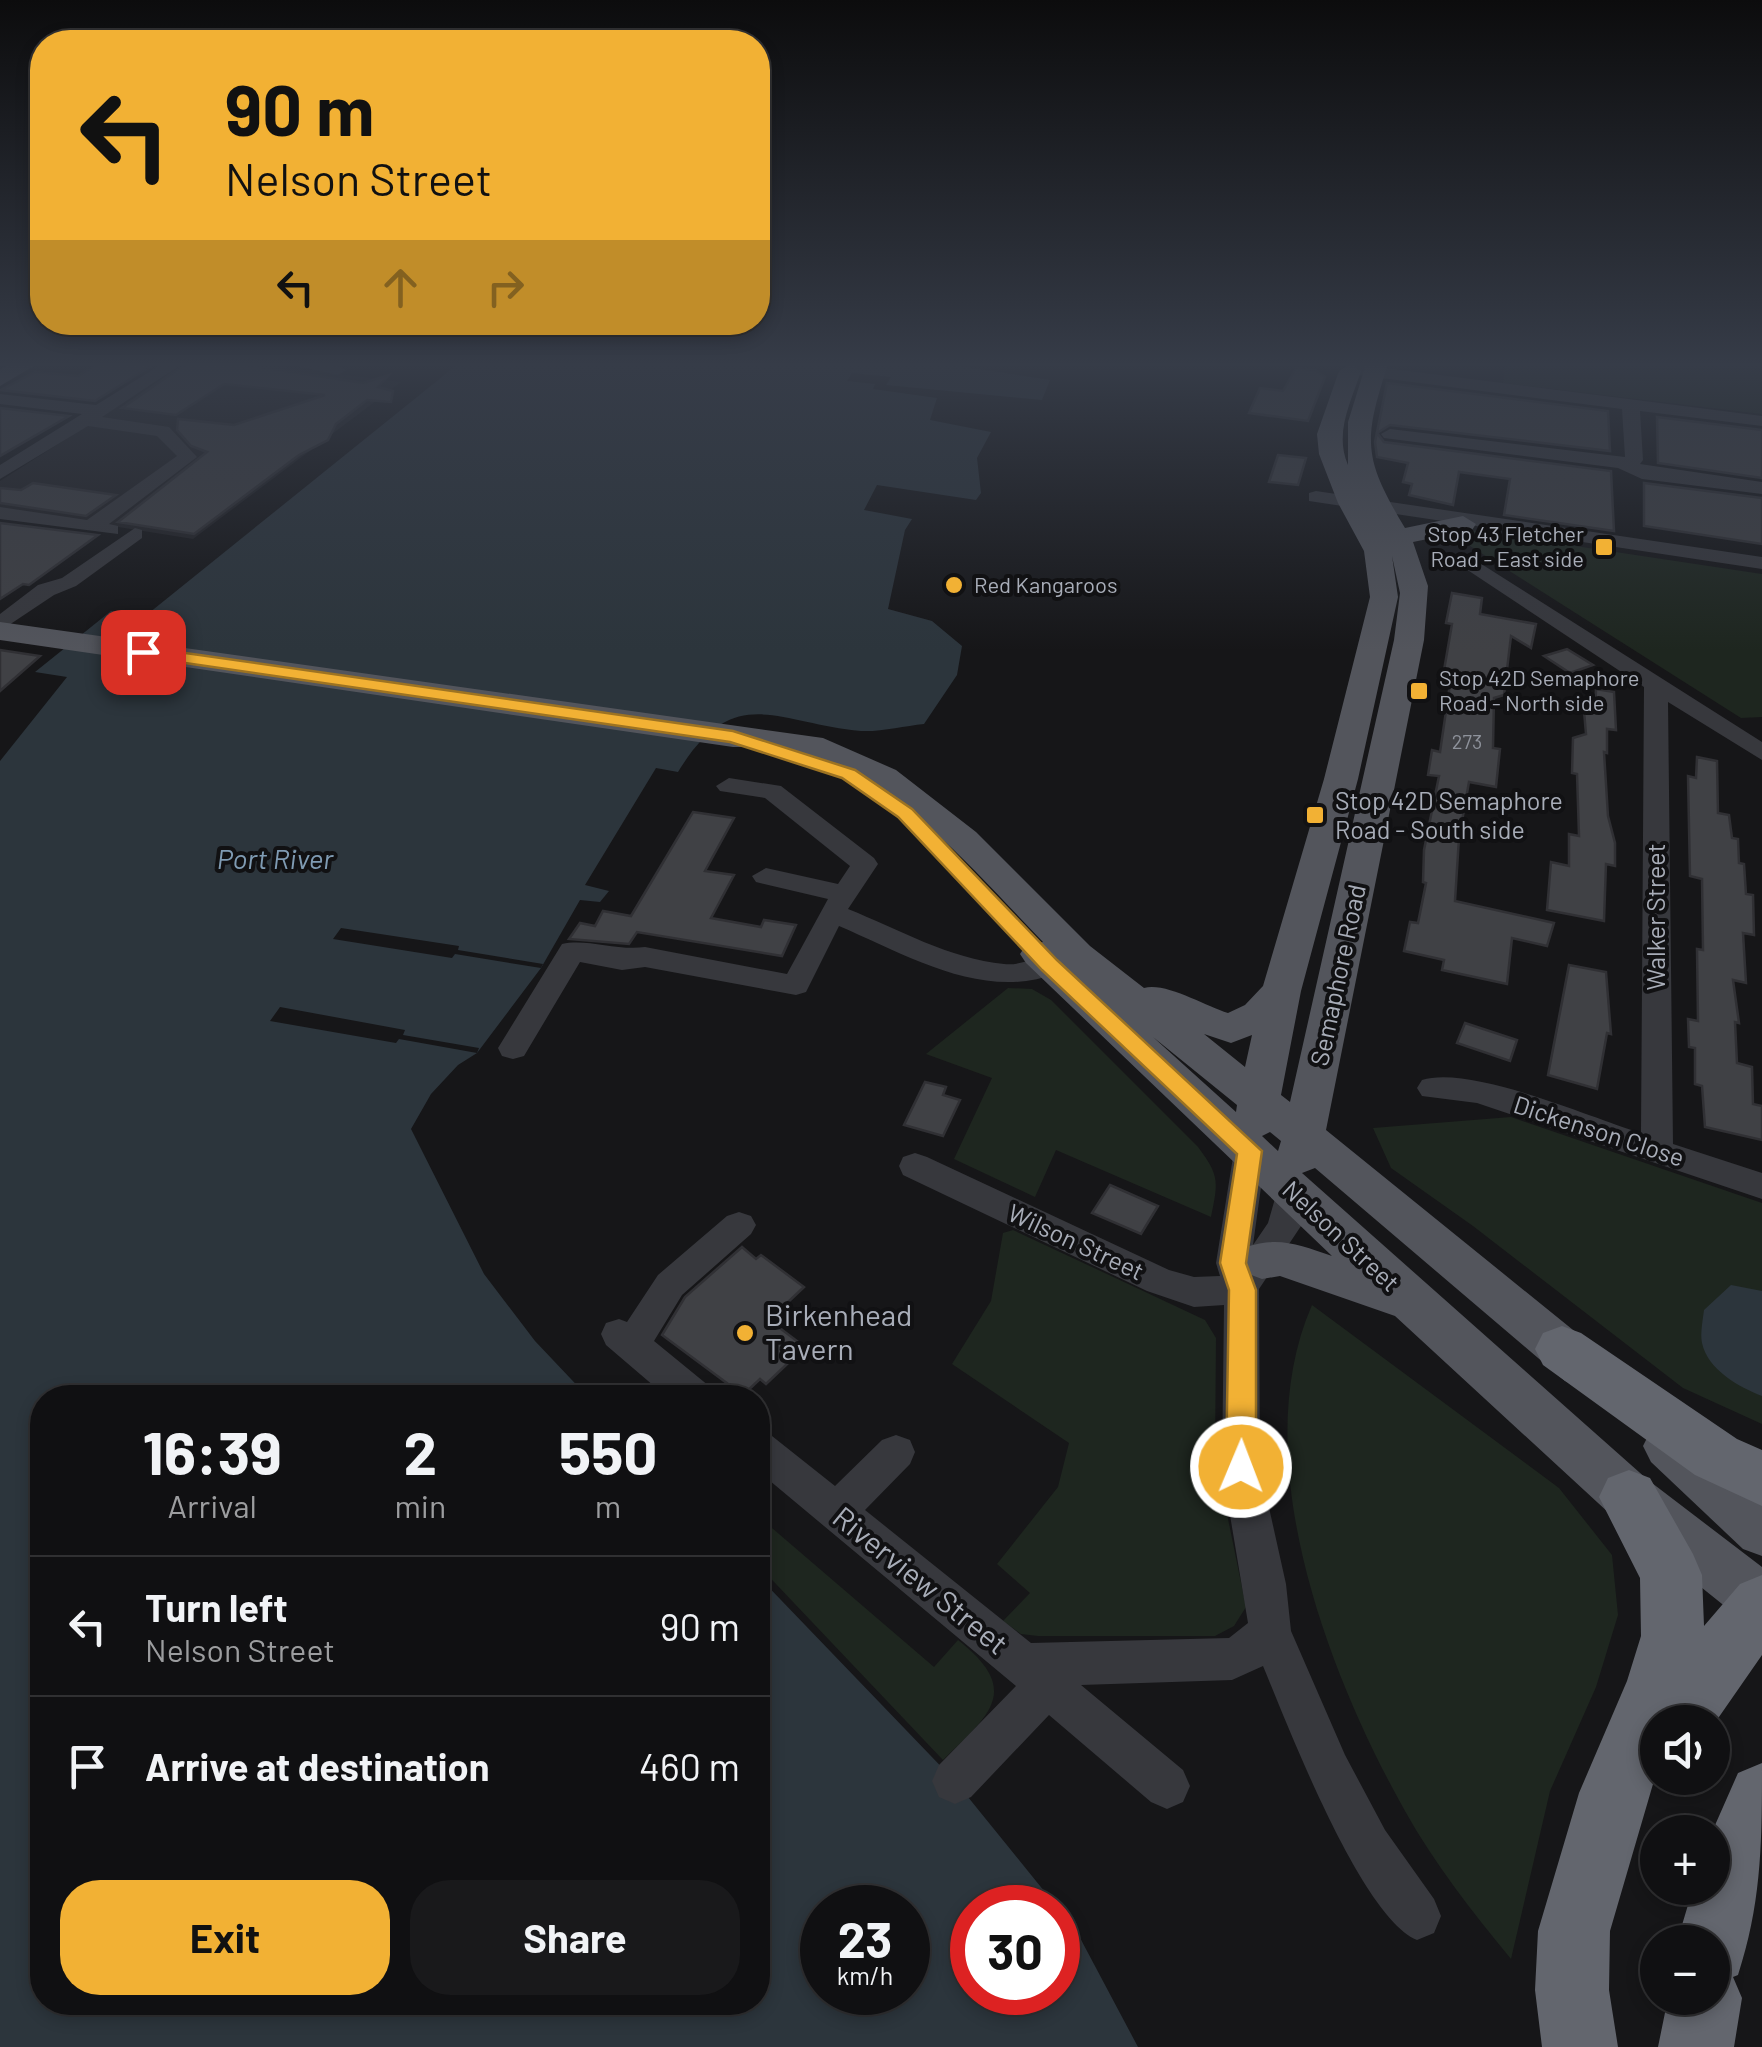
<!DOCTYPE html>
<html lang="en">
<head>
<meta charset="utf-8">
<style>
  :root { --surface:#101012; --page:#19191b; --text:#f1f3f6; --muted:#9c9d9f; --line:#303032; --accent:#f2b134 }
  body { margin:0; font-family:Barlow,sans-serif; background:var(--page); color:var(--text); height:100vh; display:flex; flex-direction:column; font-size:38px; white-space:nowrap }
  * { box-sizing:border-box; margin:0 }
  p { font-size:32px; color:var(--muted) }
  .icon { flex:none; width:55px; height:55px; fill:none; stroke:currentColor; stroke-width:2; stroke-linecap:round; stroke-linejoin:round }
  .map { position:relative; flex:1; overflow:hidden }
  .sheet { position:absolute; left:30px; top:1385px; width:740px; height:630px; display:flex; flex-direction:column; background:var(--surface); border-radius:40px; box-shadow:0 5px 15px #0003,0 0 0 2px var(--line) }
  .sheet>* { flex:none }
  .hud { position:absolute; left:30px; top:30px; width:740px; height:305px; border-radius:40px; box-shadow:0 5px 15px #0003,0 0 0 2px var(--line); background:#f2b134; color:#111; overflow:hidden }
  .controls { position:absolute; left:1640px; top:1705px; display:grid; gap:20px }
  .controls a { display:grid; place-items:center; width:90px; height:90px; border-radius:50%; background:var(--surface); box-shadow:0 5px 15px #0003,0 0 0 2px var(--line); font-size:50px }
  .speed { position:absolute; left:800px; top:1885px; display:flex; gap:20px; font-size:50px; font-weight:700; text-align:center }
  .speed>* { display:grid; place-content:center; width:130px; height:130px; border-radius:50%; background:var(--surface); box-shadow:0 5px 15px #0003,0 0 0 2px var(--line); line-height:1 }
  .speed small { font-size:25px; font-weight:400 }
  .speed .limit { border:15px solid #d22; background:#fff; color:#111 }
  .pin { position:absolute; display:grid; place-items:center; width:85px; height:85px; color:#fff; margin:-42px; border-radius:20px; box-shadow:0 5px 15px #0006 }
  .me { position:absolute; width:110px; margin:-55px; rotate:1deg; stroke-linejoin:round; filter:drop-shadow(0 0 8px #0008) }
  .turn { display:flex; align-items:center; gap:35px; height:210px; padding:0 30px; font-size:45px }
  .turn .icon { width:130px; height:130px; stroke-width:2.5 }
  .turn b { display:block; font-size:70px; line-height:85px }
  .lanes { display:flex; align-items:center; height:95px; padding:0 30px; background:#0003; justify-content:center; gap:50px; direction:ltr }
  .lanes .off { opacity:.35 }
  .eta { display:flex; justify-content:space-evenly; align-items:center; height:170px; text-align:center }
  .eta b { font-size:60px; font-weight:700; line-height:70px }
  .primary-button { display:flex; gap:20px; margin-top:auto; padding:20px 30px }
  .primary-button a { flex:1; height:115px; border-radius:40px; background:var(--accent); color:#111; font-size:40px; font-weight:700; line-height:115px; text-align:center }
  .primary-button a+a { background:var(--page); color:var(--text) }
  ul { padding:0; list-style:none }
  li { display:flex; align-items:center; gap:30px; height:140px; padding:0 30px; border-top:2px solid var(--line) }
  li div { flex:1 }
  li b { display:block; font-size:38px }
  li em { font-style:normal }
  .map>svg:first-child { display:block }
  .built { fill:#222225 }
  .green { fill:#1e261f }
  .water { fill:#2c353c; fill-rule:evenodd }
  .pier { fill:#161618 }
  .building { fill:#404145; stroke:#303034; stroke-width:2.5 }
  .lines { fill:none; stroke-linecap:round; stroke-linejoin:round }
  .minor { fill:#37383d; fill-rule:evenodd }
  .major { fill:#53555c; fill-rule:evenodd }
  .highway { fill:#63666e; fill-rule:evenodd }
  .route { fill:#f2b134; stroke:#9d7322; stroke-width:2.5 }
  .poi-dot { fill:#f2b134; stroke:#111113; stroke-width:4 }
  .labels { text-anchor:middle; stroke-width:8; stroke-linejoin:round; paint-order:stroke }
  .number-label { font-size:20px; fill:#8e929b }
  .far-poi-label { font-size:22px; fill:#a8adb8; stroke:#111113; text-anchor:start }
  .poi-label { font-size:25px; fill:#a8adb8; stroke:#111113; text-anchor:start }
  .street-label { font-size:25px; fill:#a8adb8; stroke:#111113 }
  .water-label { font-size:28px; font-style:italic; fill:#7f9bb3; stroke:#111113 }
  .near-poi-label { font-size:30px; fill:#a8adb8; stroke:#111113; text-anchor:start }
  .near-street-label { font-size:30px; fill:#a8adb8; stroke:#111113 }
</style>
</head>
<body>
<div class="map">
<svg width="1762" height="2047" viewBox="0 0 1762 2047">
  <rect width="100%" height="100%" fill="#161618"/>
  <!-- built -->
  <path class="built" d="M 184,364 L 260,364 L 401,382 L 193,539 L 0,508 L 0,481 Z"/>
  <!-- green -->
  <g class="green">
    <path d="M 1505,364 L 1761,364 L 1762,414 L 1503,383 Z"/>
    <path d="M 1469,530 L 1762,574 L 1762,717 L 1741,718 L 1459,539 Z"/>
    <path d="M 1008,988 L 1032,989 L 1051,1000 L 1198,1147 C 1220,1176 1218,1182 1211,1217 L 1056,1150 L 1035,1197 L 954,1159 L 992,1078 L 926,1054 Z"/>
    <path d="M 1511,1117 L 1762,1203 L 1762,1424 L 1683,1388 L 1473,1226 L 1391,1168 L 1373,1128 Z"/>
    <path d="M 1013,1230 L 1205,1320 L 1216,1338 L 1215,1455 L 1246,1607 L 1234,1626 L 1215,1636 L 1038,1636 L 1021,1634 L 1003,1621 L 1030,1593 L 997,1564 L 1058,1487 L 1069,1443 L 952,1364 L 991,1301 L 1003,1233 Z"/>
    <path d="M 1312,1305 L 1559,1488 L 1612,1555 L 1618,1615 L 1596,1687 L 1550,1791 L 1511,1959 C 1473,1913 1434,1863 1405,1811 C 1328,1674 1245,1458 1312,1305 Z"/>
    <path d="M 758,1516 L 934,1667 L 958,1640 C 1023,1691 989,1715 943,1760 L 758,1565 Z"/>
  </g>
  <!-- water -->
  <g class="water">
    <path d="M 458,364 L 947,364 L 1050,380 L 1042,400 L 886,385 L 891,377 L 852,373 L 847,381 L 875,384 L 873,389 L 937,398 L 930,420 L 991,432 L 977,458 L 981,493 L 976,500 L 877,485 L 864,510 L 912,519 L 905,530 L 888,609 L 932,621 L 962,646 L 957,675 L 924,724 C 904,726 881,732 861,731 C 776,723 734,681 678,772 L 656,768 L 585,885 L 609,891 L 600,902 L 580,900 L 541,968 L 477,1053 L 458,1065 L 431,1094 L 411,1129 L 484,1274 L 535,1341 L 588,1397 L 42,1398 L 42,2002 L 758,2002 L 758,1576 L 955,1781 L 1057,1907 L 972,1908 L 972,1992 L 1058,1992 L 1058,1909 L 1079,1936 L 1138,2047 L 0,2047 L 0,761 L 67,677 L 35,672 L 111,611 L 144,617 ZM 822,1908 L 908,1908 L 908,1992 L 822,1992 Z"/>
    <path d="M 1731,1285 L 1762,1291 L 1762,1396 C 1739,1387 1708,1370 1702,1343 C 1700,1333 1703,1319 1704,1310 Z"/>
  </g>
  <!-- pier -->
  <g class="pier">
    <path d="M 341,928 L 459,946 L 458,950 L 543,964 L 541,968 L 455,954 L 452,958 L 333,939 Z"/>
    <path d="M 280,1007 L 405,1030 L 403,1035 L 479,1048 L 477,1053 L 399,1039 L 396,1043 L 270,1021 Z"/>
  </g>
  <!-- building -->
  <g class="building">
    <path d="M 98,364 L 154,364 L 95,401 L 1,390 L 35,372 L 78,376 Z"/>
    <path d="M 186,364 L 240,364 L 363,383 L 389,375 L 378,387 L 393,391 L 391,402 L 367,400 L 336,424 L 328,440 L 299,455 L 194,534 L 118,522 L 207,452 L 191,446 L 177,430 L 178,419 L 234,425 L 325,395 L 224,384 L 176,415 L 122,408 Z"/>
    <path d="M 1296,368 L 1315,370 L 1325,377 L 1308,421 L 1249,413 L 1260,388 L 1283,391 Z"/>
    <path d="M 1387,383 L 1608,411 L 1610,451 L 1390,425 L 1377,433 L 1384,442 L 1611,471 L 1614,531 L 1504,515 L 1510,479 L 1459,472 L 1453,505 L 1409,495 L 1412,484 L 1403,482 L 1408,463 L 1377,457 L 1375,442 Z"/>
    <path d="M 0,408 L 69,416 L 0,456 Z"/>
    <path d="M 1657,417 L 1762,430 L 1762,478 L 1658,463 Z"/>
    <path d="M 1278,455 L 1306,458 L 1298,485 L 1269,482 Z"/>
    <path d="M 33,483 L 116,495 L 86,516 L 0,503 L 0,488 L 21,490 Z"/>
    <path d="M 1644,483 L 1762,498 L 1762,544 L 1644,526 Z"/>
    <path d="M 0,523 L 98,535 L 29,585 L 23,584 L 0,599 Z"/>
    <path d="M 1452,593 L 1482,598 L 1480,614 L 1536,624 L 1531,648 L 1511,636 L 1504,695 L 1494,698 L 1493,748 L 1500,749 L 1496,787 L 1469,782 L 1459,838 L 1455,901 L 1554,923 L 1547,946 L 1512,938 L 1507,984 L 1442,970 L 1444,960 L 1404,951 L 1410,922 L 1418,923 L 1426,883 L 1423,882 L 1424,850 L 1439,776 L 1428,775 L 1432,750 L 1440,752 L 1451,677 L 1443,676 L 1452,624 L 1446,623 Z"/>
    <path d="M 1567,649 L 1593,665 L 1570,673 L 1544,656 Z"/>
    <path d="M 0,650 L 40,656 L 0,691 Z"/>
    <path d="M 1596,689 L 1614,692 L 1616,730 L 1607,729 L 1607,753 L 1604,752 L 1608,816 L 1615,843 L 1615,866 L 1606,864 L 1604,921 L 1547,910 L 1551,862 L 1569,866 L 1569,834 L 1579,836 L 1577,774 L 1572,773 L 1573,738 L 1586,734 L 1584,711 L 1595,713 Z"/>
    <path d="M 1697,757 L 1717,761 L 1718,813 L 1729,815 L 1732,838 L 1738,839 L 1739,863 L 1744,864 L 1746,894 L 1753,895 L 1754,935 L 1743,933 L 1746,983 L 1733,980 L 1739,1023 L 1735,1022 L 1737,1063 L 1752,1067 L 1753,1104 L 1762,1106 L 1762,1140 L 1705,1127 L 1702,1086 L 1695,1084 L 1695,1048 L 1689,1047 L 1688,1019 L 1698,1021 L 1697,949 L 1703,950 L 1702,879 L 1690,876 L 1688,776 L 1696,778 Z"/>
    <path d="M 693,812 L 734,818 L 705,871 L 734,875 L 711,918 L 761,927 L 764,920 L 796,925 L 782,956 L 637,932 L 629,944 L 569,939 L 580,923 L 595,926 L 603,911 L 631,916 Z"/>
    <path d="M 1569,965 L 1606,972 L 1611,1034 L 1607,1033 L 1597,1089 L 1548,1075 Z"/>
    <path d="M 1465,1023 L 1517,1040 L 1510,1061 L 1457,1043 Z"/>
    <path d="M 925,1082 L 946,1087 L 943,1095 L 960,1100 L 943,1136 L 904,1125 Z"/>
    <path d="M 1110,1185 L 1158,1206 L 1141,1234 L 1092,1213 Z"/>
    <path d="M 742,1247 L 756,1259 L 761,1255 L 804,1287 L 769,1320 L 805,1347 L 766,1384 L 760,1379 L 743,1395 L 662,1335 L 685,1297 Z"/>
  </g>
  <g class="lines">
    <!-- minor -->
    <g class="minor">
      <path d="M 162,364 L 182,364 L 102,417 L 169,427 L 197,457 L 109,524 L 118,526 L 118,534 L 0,519 L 0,507 L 87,520 L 177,456 L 157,436 L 88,426 L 0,479 L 0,465 L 82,414 L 0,404 L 0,394 L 96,405 Z"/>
      <path d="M 287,364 L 334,364 L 346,370 L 338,375 Z"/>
      <path d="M 1353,364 L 1762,416 L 1762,426 L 1640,411 L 1643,460 L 1640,464 L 1762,482 L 1762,494 L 1642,479 L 1618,468 L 1384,438 L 1381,434 L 1390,429 L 1625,457 L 1622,409 L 1350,374 L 1342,369 Z"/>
      <path d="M 1316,491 L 1762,557 L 1762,569 L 1309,501 L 1309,493 Z"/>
      <path d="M 135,528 L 142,530 L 142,538 L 76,586 L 54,595 L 0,631 L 0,614 L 38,585 L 62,578 Z"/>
      <path d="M 1464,553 L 1762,742 L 1762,760 L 1668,702 L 1673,1144 L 1762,1173 L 1762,1199 L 1477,1103 L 1422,1096 L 1417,1088 L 1422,1080 C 1471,1065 1589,1117 1641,1133 L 1644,687 L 1457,563 L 1454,559 Z"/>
      <path d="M 729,778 L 781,786 L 874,858 L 878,864 L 848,909 C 898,929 950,959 1004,964 C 1031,967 1054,943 1079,950 L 1083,957 C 1077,967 1068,969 1057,973 C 984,1002 907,955 839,926 L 806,992 L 796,995 L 645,967 L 622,970 L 580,962 L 524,1056 L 513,1059 L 502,1056 L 498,1048 L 562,944 C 586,938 617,951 645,947 L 787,974 L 828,899 L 756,882 L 752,876 L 766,868 L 838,884 L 850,866 L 765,798 L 720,791 L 716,786 Z"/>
      <path d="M 1250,1139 L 1262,1142 L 1266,1151 L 1253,1245 L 1268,1223 L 1280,1181 L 1292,1177 L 1304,1181 L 1309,1190 L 1301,1226 L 1259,1289 L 1260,1467 L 1286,1584 L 1291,1631 L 1345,1755 L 1385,1830 L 1434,1899 L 1441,1916 L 1434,1933 L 1417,1940 C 1361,1917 1288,1726 1263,1666 L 1232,1680 L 1081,1685 L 1183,1770 L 1190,1786 L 1183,1802 L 1167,1809 L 1151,1802 L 1049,1715 L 971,1797 L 955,1804 L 939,1797 L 932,1781 L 939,1765 L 1016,1686 L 758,1471 L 758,1431 L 772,1436 L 835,1486 L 882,1440 L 896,1435 L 910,1440 L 915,1452 L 910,1464 L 865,1510 L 1031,1643 L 1229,1638 L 1248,1623 L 1222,1467 L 1224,1305 L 1194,1307 L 1147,1291 L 903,1175 L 899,1166 L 903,1157 L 915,1153 L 927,1157 L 1169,1270 L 1194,1277 L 1220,1276 L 1216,1263 L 1234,1151 L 1238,1142 Z"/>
      <path d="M 739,1212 L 751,1216 L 756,1225 L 751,1234 L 682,1295 L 654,1341 L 709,1386 L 715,1398 L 668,1398 L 606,1345 L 601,1334 L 606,1323 L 619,1319 L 627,1322 L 658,1275 L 727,1216 Z"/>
    </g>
    <!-- major -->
    <g class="major">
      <path d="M 9,364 L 37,364 L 0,386 L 0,370 Z"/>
      <path d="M 1350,364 L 1361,371 C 1351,402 1334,433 1348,465 L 1348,422 L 1366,364 L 1388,364 C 1363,441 1363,458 1405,528 L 1463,516 L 1476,524 L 1472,530 L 1413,542 L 1428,586 L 1424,640 L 1326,1130 L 1599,1351 L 1607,1366 L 1599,1381 L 1582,1387 L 1565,1381 L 1315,1168 L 1302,1173 L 1648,1480 L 1762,1567 L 1762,1628 L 1742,1620 L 1610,1514 L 1395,1316 L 1280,1276 L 1262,1279 L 1246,1273 L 1239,1260 L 1246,1247 C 1279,1236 1300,1245 1332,1256 L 1026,963 L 1020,954 L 1026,945 L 1043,942 C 974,871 901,781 802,753 C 780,747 756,747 733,747 L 0,640 L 0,622 L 823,738 L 896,770 L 976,832 L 1090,946 L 1144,988 C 1166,982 1205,1006 1228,1013 L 1245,1005 L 1263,986 L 1324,779 L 1370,597 L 1364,551 L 1338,503 L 1319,454 L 1317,434 L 1339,371 ZM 1392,556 L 1400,593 L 1394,640 L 1290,1102 L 1281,1095 L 1301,991 L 1358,779 L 1398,597 ZM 1204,1034 L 1231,1043 L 1252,1035 L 1245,1067 ZM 1153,1037 L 1237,1105 L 1236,1112 ZM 1270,1132 L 1281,1141 L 1278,1151 L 1262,1136 Z"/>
      <path d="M 1669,1423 L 1687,1430 L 1762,1496 L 1762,1556 L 1743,1549 L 1651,1462 L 1643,1446 L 1651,1430 Z"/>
    </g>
    <!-- highway -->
    <g class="highway">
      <path d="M 1562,1326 L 1581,1333 L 1737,1439 L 1762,1450 L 1762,1506 L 1695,1475 L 1543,1365 L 1535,1349 L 1543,1333 Z"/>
      <path d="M 1629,1470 L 1650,1478 L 1693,1554 L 1702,1575 L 1704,1626 L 1740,1584 L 1762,1575 L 1762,1655 L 1712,1727 L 1712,1722 L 1658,1722 L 1658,1767 L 1610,1931 L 1609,1990 L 1618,2047 L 1542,2047 L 1535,1990 L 1538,1931 L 1579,1793 L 1627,1681 L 1641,1636 L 1640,1578 L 1599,1497 L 1608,1478 Z"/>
      <path d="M 1762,1763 C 1762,1840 1762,1902 1738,1975 L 1733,1977 L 1742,1998 L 1734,2047 L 1658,2047 L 1668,1998 L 1712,1998 L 1712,1942 L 1677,1942 L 1693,1888 L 1712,1888 L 1712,1832 L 1738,1773 Z"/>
    </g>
  </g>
  <!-- sky -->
  <linearGradient id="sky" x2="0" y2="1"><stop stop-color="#0c0c0d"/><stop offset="0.56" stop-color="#363c48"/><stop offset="1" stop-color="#363c48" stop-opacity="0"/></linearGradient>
  <rect width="1762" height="651" fill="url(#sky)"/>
  <!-- route -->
  <path class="route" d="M 143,647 L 733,731 L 855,770 L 912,809 L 1057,960 L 1262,1151 L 1246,1263 L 1256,1290 L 1256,1467 L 1251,1476 L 1241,1480 L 1230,1476 L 1226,1467 L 1229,1290 L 1220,1263 L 1237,1154 L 1042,970 L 898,817 L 842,778 L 730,742 L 137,656 L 134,652 Z"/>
  <!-- markers -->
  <g class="poi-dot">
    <rect x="1594" y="537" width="20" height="20" rx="5"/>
    <circle cx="954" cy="585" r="10"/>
    <rect x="1409" y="681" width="20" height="20" rx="5"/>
    <rect x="1305" y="805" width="20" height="20" rx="5"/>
    <circle cx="745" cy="1333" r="10"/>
  </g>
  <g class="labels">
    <!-- number labels -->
    <g class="number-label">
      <text x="1467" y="749">273</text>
    </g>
    <!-- far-poi labels -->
    <g class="far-poi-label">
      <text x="1584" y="542" text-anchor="end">Stop 43 Fletcher<tspan x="1584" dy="25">Road - East side</tspan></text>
      <text x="974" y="593">Red Kangaroos</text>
      <text x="1439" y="686">Stop 42D Semaphore<tspan x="1439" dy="25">Road - North side</tspan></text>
    </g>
    <!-- poi labels -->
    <g class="poi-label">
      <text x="1335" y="810">Stop 42D Semaphore<tspan x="1335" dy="29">Road - South side</tspan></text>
    </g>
    <!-- street labels -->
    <g class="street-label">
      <text transform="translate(1656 917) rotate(-90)" y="9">Walker Street</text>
      <text transform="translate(1338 975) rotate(-78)" y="9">Semaphore Road</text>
      <text transform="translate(1599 1131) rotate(18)" y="9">Dickenson Close</text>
      <text transform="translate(1341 1236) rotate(43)" y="9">Nelson Street</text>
      <text transform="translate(1076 1242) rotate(25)" y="9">Wilson Street</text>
    </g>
    <!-- water labels -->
    <g class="water-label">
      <text x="275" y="869">Port River</text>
    </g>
    <!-- near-poi labels -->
    <g class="near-poi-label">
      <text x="765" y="1326">Birkenhead<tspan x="765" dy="34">Tavern</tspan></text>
    </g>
    <!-- near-street labels -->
    <g class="near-street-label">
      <text transform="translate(920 1581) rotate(39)" y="10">Riverview Street</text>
    </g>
  </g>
</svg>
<div class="controls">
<a><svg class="icon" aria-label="sound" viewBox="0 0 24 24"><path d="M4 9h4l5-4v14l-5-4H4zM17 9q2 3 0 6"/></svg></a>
<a>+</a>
<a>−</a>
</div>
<div class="speed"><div>23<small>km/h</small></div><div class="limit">30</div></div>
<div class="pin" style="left:143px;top:652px;background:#d93025"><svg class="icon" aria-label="arrive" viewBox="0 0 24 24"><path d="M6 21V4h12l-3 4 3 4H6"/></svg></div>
<svg class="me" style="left:1241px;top:1467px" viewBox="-20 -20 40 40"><circle r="17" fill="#f2b134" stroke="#fff" stroke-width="3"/><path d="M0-11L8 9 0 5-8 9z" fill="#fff"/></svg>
<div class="hud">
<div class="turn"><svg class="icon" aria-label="left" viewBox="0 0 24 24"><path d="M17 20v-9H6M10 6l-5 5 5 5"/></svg><div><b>90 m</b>Nelson Street</div></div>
<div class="lanes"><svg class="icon" aria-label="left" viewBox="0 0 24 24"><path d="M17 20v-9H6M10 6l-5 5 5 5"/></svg><svg class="icon off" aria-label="ahead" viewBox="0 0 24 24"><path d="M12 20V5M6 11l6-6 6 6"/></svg><svg class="icon off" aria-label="right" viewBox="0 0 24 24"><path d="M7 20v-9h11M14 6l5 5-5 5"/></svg></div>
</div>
<section class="sheet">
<div class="eta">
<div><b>16:39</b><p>Arrival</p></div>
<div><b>2</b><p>min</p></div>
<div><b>550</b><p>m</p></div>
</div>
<ul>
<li><svg class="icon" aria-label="left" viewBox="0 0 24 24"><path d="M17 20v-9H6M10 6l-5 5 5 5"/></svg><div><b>Turn left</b><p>Nelson Street</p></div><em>90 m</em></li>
<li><svg class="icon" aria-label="arrive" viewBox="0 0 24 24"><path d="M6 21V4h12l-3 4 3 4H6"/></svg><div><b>Arrive at destination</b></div><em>460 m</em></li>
</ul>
<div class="primary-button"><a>Exit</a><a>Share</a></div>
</section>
</div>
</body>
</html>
